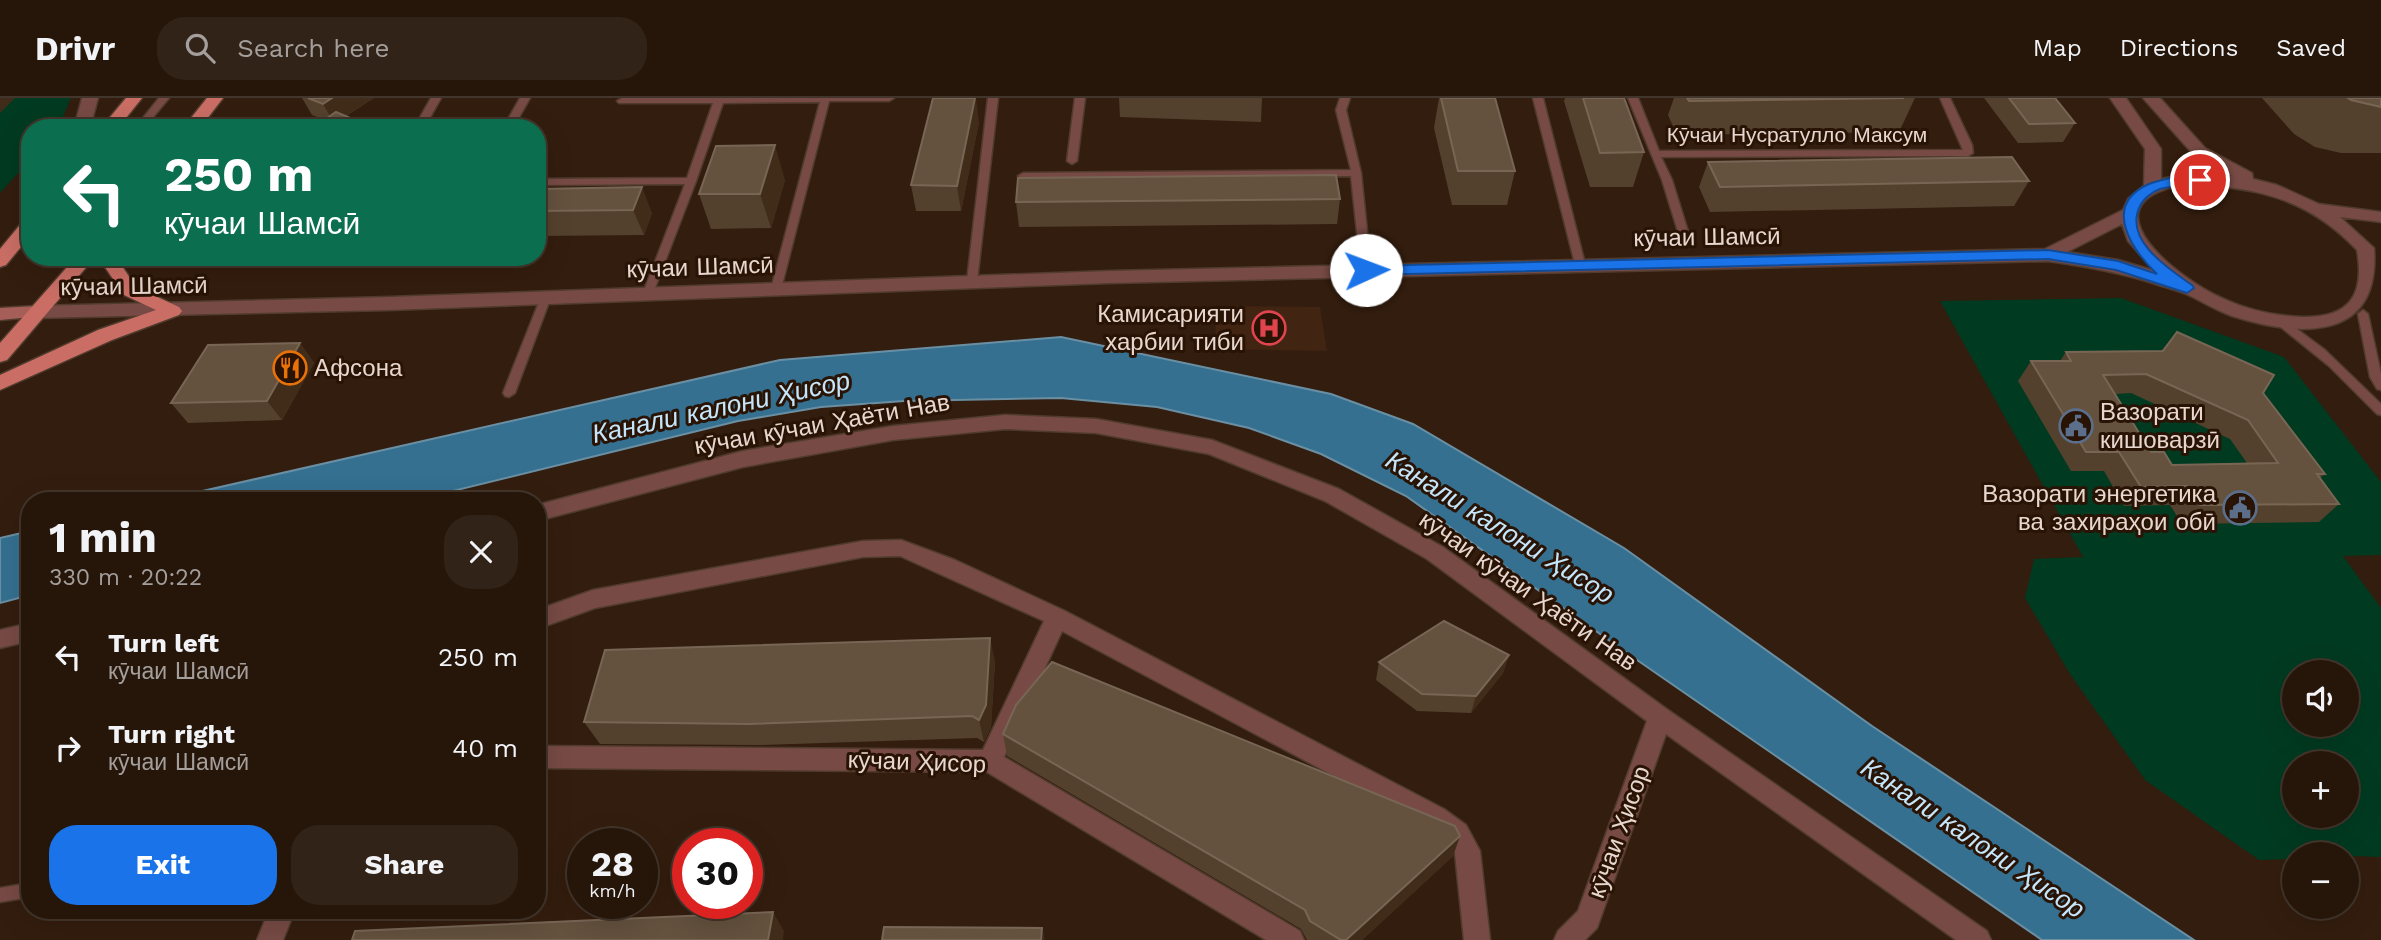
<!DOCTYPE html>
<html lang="en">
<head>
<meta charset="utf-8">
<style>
  :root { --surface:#26160a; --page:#322318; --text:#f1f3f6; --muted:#a49f9c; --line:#42352b; --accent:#1a73e8 }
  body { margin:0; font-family:"Work Sans",sans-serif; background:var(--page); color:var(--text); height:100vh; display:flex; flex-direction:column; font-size:26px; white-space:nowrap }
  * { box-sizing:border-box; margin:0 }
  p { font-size:23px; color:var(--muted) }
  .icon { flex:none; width:38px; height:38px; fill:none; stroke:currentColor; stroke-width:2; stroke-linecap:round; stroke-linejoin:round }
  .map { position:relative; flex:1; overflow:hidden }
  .details { position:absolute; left:21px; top:394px; width:525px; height:427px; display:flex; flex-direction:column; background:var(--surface); border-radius:28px; box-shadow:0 7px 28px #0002,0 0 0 2px var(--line) }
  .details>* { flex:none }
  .guide { position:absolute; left:21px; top:21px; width:525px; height:147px; border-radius:28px; box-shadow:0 7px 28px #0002,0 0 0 2px var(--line); background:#0b6e4f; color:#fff; overflow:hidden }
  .tools { position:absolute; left:2282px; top:562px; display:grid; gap:14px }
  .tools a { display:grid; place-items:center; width:77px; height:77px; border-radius:50%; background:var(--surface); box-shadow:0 7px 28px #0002,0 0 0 2px var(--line); font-size:35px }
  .speed { position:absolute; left:567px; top:730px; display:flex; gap:14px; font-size:35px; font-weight:700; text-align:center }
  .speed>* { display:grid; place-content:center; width:91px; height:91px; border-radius:50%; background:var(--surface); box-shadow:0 7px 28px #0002,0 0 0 2px var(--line); line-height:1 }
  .speed small { font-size:18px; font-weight:400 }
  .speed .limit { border:10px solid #d22; background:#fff; color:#111 }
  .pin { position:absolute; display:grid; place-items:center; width:60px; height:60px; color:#fff; margin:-30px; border:4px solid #fff; border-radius:50%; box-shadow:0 2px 7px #0007 }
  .me { position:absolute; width:77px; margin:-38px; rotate:88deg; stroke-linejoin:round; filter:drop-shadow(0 0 5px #0008) }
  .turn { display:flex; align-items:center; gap:24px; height:147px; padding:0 28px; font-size:32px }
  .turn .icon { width:91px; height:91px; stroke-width:2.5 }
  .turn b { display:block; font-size:49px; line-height:60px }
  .round { display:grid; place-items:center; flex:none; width:74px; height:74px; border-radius:28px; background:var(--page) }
  .overview { display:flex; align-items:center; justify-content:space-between; height:119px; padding:0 28px }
  h1 { font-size:42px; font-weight:700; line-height:52px }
  .button { display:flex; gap:14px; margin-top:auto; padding:14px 28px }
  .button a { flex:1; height:80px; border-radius:28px; background:var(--accent); color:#fff; font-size:28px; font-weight:700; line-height:80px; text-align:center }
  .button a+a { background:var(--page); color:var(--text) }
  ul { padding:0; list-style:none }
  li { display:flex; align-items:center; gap:21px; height:91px; padding:0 28px }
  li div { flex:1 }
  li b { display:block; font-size:26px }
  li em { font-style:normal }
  header { display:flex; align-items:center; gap:42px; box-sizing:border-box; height:98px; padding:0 35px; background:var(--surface); border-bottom:2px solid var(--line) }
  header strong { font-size:33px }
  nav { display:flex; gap:38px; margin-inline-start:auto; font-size:24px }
  .search { width:490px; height:63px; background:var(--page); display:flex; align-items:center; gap:18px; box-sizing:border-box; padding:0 24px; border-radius:28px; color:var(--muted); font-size:26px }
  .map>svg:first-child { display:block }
  .built { fill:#412411 }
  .green { fill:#003a21; fill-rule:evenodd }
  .water { fill:#357090; stroke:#6a8fa3; stroke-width:2 }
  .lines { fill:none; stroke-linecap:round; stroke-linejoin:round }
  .lane-casing { stroke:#503b2d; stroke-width:3 }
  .street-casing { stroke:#503b2d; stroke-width:3 }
  .secondary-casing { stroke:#503b2d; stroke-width:3 }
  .primary-casing { stroke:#503b2d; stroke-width:3 }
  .lane { fill:#774a45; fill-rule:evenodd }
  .street { fill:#774a45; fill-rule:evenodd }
  .secondary { fill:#a65e58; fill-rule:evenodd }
  .primary { fill:#ca6e65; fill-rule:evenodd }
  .wall { fill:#54412d; fill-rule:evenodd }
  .shaded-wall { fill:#402c19 }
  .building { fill:#64513e; stroke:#786655; stroke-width:2; fill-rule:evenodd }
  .route { fill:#1a73e8; stroke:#114b97; stroke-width:2 }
  .labels { text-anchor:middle; stroke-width:6; stroke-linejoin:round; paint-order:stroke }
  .far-street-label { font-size:21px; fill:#e7d7ce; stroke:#291305 }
  .street-label { font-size:24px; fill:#e7d7ce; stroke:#291305 }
  .poi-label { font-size:24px; fill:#e7d7ce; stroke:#291305; text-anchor:end }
  .water-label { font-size:26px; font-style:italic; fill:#c5e6fa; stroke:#291305 }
</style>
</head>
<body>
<header>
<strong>Drivr</strong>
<div class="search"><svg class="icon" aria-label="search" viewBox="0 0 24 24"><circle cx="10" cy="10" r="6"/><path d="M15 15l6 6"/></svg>Search here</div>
<nav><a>Map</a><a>Directions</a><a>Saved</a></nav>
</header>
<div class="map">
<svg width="2381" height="842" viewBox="0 0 2381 842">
  <rect width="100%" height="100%" fill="#331d0e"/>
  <!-- built -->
  <path class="built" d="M 1215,208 L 1320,209 L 1327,253 L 1216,251 Z"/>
  <!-- green -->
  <g class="green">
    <path d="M 0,0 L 71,0 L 58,30 L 30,30 L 30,62 L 0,95 Z"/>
    <path d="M 2121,200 L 2284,259 L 2381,384 L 2381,457 L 2343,458 L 2381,510 L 2381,759 L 2294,756 L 2294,761 L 2259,762 L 2145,682 L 2070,576 L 2025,500 L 2034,461 L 2083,459 L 1940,203 ZM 2294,574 L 2347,574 L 2347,626 L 2294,626 ZM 2294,665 L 2347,665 L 2347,718 L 2294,718 Z"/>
  </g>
  <!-- water -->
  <g class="water">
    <path d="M 1061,239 L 1331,296 L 1413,326 L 1624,450 L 1872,628 L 2194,842 L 2042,842 L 1624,553 L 1406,398 L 1321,356 L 1249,330 L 1157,309 L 1061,300 L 904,303 L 821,309 L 738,323 L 416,402 L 163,402 L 780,262 Z"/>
    <path d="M 30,433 L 30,497 L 0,505 L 0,440 Z"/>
  </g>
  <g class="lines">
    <defs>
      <g id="lane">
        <path d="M 159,0 L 169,0 L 144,30 L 135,30 Z"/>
        <path d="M 431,0 L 441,0 L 424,30 L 414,30 Z"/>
        <path d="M 520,0 L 530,0 L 513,30 L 503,30 Z"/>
        <path d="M 622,0 L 894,0 L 889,3 L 829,3 L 781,191 L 776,195 L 771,191 L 820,4 L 723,5 L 696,83 L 653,195 L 648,199 L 643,195 L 685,86 L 537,87 L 537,81 L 687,80 L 713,5 L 619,5 L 617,3 Z"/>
        <path d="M 988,0 L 998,0 L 977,183 L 972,186 L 967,183 Z"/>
        <path d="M 1075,0 L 1085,0 L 1077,63 L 1072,66 L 1067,63 Z"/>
        <path d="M 1340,0 L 1350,0 L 1346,12 L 1361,75 L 1371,172 L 1366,175 L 1361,172 L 1351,78 L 1023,81 L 1018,78 L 1023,75 L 1351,72 L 1336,12 Z"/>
        <path d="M 1533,0 L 1543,0 L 1585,166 L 1584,168 L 1580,169 L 1575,166 Z"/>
        <path d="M 1628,0 L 1638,0 L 1659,53 L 1963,52 L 1940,0 L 1950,0 L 1972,47 L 1973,55 L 1968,58 L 1661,59 L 1672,82 L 1690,140 L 1685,143 L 1680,140 L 1662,82 Z"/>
        <path d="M 546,195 L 551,199 L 515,295 L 509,299 L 505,298 L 503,295 L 541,199 Z"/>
        <path d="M 2363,212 L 2368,216 L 2381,276 L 2381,292 L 2377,291 L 2370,279 L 2358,216 Z"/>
        <path d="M 2281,219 L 2325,252 L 2381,306 L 2381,317 L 2377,316 L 2329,268 L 2277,226 L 2276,223 Z"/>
        <path d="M 30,785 L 30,799 L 0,804 L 0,790 Z"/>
      </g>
      <g id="street">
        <path d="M 82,0 L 98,0 L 90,30 L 74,30 Z"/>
        <path d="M 2110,0 L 2126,0 L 2161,51 L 2161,81 L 2181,77 L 2232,78 L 2193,56 L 2143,0 L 2160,0 L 2205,50 L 2252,75 L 2253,81 L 2277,87 L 2319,106 L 2381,114 L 2381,124 L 2340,119 L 2374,150 C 2381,247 2295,238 2232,218 C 2215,212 2200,202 2184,195 C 2174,191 2163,189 2153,185 C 2118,174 2084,168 2048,163 L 1110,185 L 389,212 L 36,220 L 30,218 L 27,214 L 30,210 L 36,208 L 389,199 L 1110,173 L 2045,151 L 2123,112 L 2128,101 L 2144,88 L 2145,51 ZM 2181,87 C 2251,87 2307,99 2357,152 C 2365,197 2350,220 2302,219 C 2276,218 2248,212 2224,201 C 2181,183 2081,107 2181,87 ZM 2122,126 L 2128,143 L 2155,173 L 2118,162 L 2067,154 Z"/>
        <path d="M 1005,317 L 1096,321 L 1212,342 L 1339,391 L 1443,449 L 1668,612 L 1987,833 L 1991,842 L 1956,842 L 1666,636 L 1597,830 L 1585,842 L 1554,842 L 1558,833 L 1578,813 L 1647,623 L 1427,461 L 1325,403 L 1209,356 L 1096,335 L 1005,331 L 893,342 L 743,369 L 537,423 L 537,407 L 743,353 L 893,328 Z"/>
        <path d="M 901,442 L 955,462 L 1065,513 L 1444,711 L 1466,727 L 1480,753 L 1490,842 L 1464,842 L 1455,755 L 1448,743 L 1426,727 L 1062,533 L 1004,659 L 1300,833 L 1304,842 L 1266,842 L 987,674 L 537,670 L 537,648 L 983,652 L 1044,523 L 900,458 L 863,459 L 595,510 L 537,531 L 537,512 L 593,492 L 863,443 Z"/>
        <path d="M 30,525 L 30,543 L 0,550 L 0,532 Z"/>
        <path d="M 269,812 L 295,812 L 283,842 L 257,842 Z"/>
      </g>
      <path id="secondary" d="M 36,208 L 42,210 L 45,214 L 42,218 L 0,222 L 0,210 Z"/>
      <g id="primary">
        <path d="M 126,0 L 142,0 L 118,30 L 101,30 Z"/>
        <path d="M 207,0 L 223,0 L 200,30 L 183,30 Z"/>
        <path d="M 30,121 L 30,138 L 6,167 L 0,169 L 0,151 L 24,122 Z"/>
        <path d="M 76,159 L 95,159 L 7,262 L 0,264 L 0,245 Z"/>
        <path d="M 98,159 L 116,159 L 136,189 L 179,209 L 182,213 L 179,217 L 112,242 L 0,292 L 0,277 L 98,232 L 156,212 L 124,197 Z"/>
      </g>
    </defs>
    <!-- lane casing -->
    <use href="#lane" class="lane-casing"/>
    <!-- street casing -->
    <use href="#street" class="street-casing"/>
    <!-- secondary casing -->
    <use href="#secondary" class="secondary-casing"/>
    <!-- primary casing -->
    <use href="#primary" class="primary-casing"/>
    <!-- lane -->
    <use href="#lane" class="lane"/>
    <!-- street -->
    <use href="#street" class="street"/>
    <!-- secondary -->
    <use href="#secondary" class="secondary"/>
    <!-- primary -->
    <use href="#primary" class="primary"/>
  </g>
  <!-- wall -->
  <g class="wall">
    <path d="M 302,0 L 374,0 L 346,18 L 325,22 L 312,17 Z"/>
    <path d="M 1119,0 L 1262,0 L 1261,24 L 1120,19 Z"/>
    <path d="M 1439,0 L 1495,0 L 1515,73 L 1507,107 L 1452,107 L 1434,30 Z"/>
    <path d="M 1565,0 L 1624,0 L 1644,54 L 1633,89 L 1590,89 L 1564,3 Z"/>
    <path d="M 1674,0 L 1915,0 L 1899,34 L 1677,37 L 1668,17 Z"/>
    <path d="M 1984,0 L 2055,0 L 2075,25 L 2063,44 L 2018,45 Z"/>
    <path d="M 2262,0 L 2381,0 L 2381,55 L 2341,55 L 2315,49 L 2294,36 Z"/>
    <path d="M 979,24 L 961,113 L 916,113 L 911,87 Z"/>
    <path d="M 1708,64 L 2029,83 L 2014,108 L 1710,114 L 1699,89 Z"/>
    <path d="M 785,82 L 771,130 L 711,131 L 699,96 Z"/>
    <path d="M 537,91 L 652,115 L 644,137 L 537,138 Z"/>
    <path d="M 1340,101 L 1337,126 L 1019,129 L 1016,104 Z"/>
    <path d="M 2177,234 L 2263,295 L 2325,376 L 2320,380 L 2339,406 L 2319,424 L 2182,426 L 2170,407 L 2124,408 L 2104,373 L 2071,373 L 2018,283 L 2031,263 L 2060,263 L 2066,254 L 2161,253 ZM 2131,295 L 2230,341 L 2247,365 L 2172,367 L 2151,354 L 2115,296 Z"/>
    <path d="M 300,245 L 314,265 L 282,322 L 188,325 L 171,305 Z"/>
    <path d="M 1509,557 L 1503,575 L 1471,615 L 1417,613 L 1376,582 L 1379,564 Z"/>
    <path d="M 995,563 L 991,629 L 984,644 L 977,640 L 760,647 L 600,646 L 584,624 Z"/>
    <path d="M 1003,636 L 1460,738 L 1453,758 L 1362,842 L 1307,842 L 1301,831 L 1007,658 Z"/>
  </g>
  <!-- shaded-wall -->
  <g class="shaded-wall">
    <path d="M 0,0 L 15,0 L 0,15 Z"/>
    <path d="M 332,0 L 374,0 L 334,25 L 323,6 Z"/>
    <path d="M 976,0 L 979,24 L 961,113 L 957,88 Z"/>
    <path d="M 360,24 L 364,30 L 352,30 Z"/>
    <path d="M 775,47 L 785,82 L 771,130 L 760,96 Z"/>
    <path d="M 642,89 L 652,115 L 644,137 L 633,112 Z"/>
    <path d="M 300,245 L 314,265 L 282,322 L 267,303 Z"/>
    <path d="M 990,540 L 995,563 L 991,629 L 984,644 L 979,622 Z"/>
    <path d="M 1509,557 L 1503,575 L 1471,615 L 1476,598 Z"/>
    <path d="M 1460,738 L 1453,758 L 1362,842 L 1346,842 Z"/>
    <path d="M 773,814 L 784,833 L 783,842 L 768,842 Z"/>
    <path d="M 1042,830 L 1045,842 L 1041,842 Z"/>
  </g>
  <!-- building -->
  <g class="building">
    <path d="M 308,0 L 332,0 L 323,6 Z"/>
    <path d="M 933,0 L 975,0 L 957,88 L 911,87 Z"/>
    <path d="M 1441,0 L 1495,0 L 1515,73 L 1458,73 Z"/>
    <path d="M 1583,0 L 1624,0 L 1644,54 L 1600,55 Z"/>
    <path d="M 1687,0 L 1904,0 L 1689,3 Z"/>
    <path d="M 2009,0 L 2055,0 L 2075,25 L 2029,26 Z"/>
    <path d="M 2348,0 L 2381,0 L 2381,9 L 2351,2 Z"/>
    <path d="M 336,14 L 360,24 L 352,30 L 313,30 Z"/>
    <path d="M 775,47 L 760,96 L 699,96 L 716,48 Z"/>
    <path d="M 2012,59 L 2029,83 L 1720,89 L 1708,64 Z"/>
    <path d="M 1336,77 L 1340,101 L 1016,104 L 1018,80 Z"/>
    <path d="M 642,89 L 633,112 L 537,113 L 537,91 Z"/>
    <path d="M 2177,234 L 2274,277 L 2263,295 L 2325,376 L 2317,376 L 2339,406 L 2200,407 L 2187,388 L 2141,389 L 2119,354 L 2086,354 L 2031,263 L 2071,263 L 2066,254 L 2163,253 ZM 2146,276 L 2248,322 L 2278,365 L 2172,367 L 2164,354 L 2151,354 L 2103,277 Z"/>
    <path d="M 300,245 L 267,303 L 171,305 L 208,247 Z"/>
    <path d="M 1444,523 L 1509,557 L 1476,598 L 1422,596 L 1379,564 Z"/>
    <path d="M 990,540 L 986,607 L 979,622 L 972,618 L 749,626 L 584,624 L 605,552 Z"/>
    <path d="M 1052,564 L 1455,728 L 1460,738 L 1346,842 L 1341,842 L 1310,823 L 1305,812 L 1003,636 L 1016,607 Z"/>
    <path d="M 773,814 L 768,842 L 352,842 L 355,833 Z"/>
    <path d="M 884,829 L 1042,830 L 1041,842 L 882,842 Z"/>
  </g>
  <!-- route -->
  <path class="route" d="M 2181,78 L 2200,78 L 2206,82 C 2199,88 2172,87 2160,91 C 2152,94 2143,101 2140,108 C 2123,142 2169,171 2192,187 L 2194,190 L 2187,195 L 2116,172 L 2048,161 L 1366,177 L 1359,172 L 1366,168 L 2048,152 L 2118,163 L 2157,176 C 2132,152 2101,107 2149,86 C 2159,82 2171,80 2181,78 Z"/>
  <!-- icons -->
  <defs>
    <symbol id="hospital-ring" viewBox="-11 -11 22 22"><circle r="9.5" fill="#291305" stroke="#e0444e" stroke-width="1.5"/><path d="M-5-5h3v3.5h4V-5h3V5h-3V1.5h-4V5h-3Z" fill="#e0444e"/></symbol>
    <symbol id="restaurant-ring" viewBox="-11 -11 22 22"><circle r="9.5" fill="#291305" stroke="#e8710a" stroke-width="1.5"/><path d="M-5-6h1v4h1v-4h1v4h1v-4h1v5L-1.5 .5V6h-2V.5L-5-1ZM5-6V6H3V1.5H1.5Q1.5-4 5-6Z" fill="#e8710a"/></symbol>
    <symbol id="civic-ring" viewBox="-11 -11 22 22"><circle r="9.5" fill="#291305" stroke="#5c6f8a" stroke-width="1.5"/><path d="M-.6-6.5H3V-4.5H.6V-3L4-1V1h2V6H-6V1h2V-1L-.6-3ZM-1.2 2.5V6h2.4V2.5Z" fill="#5c6f8a"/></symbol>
  </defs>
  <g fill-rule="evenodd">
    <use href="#hospital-ring" x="1250" y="211" width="38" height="38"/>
    <use href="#restaurant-ring" x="271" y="251" width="38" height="38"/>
    <use href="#civic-ring" x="2057" y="309" width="38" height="38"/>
    <use href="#civic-ring" x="2221" y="391" width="38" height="38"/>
  </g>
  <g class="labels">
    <!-- far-street labels -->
    <g class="far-street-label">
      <text x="1797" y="44">Кӯчаи Нусратулло Максум</text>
    </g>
    <!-- street labels -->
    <g class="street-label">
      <text transform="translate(1707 139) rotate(-1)" y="8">кӯчаи Шамсӣ</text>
      <text transform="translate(700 169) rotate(-2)" y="8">кӯчаи Шамсӣ</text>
      <text transform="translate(134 188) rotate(-1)" y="8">кӯчаи Шамсӣ</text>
      <text transform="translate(822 326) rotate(-10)" y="8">кӯчаи кӯчаи Ҳаёти Нав</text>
      <text transform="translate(1528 493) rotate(35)" y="8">кӯчаи кӯчаи Ҳаёти Нав</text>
      <text transform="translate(917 664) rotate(2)" y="8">кӯчаи Ҳисор</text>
      <text transform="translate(1619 734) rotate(-70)" y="8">кӯчаи Ҳисор</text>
    </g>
    <!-- poi labels -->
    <g class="poi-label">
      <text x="1244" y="224">Камисарияти<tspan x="1244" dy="28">харбии тиби</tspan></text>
      <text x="314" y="278" text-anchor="start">Афсона</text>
      <text x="2100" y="322" text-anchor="start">Вазорати<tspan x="2100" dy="28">кишоварзӣ</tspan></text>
      <text x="2216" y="404">Вазорати энергетика<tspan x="2216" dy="28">ва захираҳои обӣ</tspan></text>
    </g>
    <!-- water labels -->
    <g class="water-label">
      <text transform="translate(721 309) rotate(-12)" y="9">Канали калони Ҳисор</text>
      <text transform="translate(1500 429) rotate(32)" y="9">Канали калони Ҳисор</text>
      <text transform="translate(1973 740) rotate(34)" y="9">Канали калони Ҳисор</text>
    </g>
  </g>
</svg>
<div class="tools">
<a><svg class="icon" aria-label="sound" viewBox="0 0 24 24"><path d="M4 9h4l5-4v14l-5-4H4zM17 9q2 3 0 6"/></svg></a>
<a>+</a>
<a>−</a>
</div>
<div class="speed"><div>28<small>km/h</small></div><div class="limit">30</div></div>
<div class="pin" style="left:2200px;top:82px;background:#d93025"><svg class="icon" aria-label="arrive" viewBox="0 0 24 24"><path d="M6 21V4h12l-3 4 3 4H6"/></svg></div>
<svg class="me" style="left:1366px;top:172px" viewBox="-20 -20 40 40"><circle r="19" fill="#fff"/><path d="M0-13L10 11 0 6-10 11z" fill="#1a73e8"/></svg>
<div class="guide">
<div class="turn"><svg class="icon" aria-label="left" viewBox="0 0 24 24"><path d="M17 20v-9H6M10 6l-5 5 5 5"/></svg><div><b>250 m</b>кӯчаи Шамсӣ</div></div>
</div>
<section class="details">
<div class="overview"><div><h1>1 min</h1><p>330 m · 20:22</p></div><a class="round"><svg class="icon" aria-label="close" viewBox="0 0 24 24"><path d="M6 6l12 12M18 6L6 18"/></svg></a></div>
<ul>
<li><svg class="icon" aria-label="left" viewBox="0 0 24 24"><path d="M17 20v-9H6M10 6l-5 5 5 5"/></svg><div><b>Turn left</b><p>кӯчаи Шамсӣ</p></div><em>250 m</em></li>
<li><svg class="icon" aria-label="right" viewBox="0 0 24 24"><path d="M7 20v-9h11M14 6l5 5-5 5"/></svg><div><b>Turn right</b><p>кӯчаи Шамсӣ</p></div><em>40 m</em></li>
</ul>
<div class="button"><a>Exit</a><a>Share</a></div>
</section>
</div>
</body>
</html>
